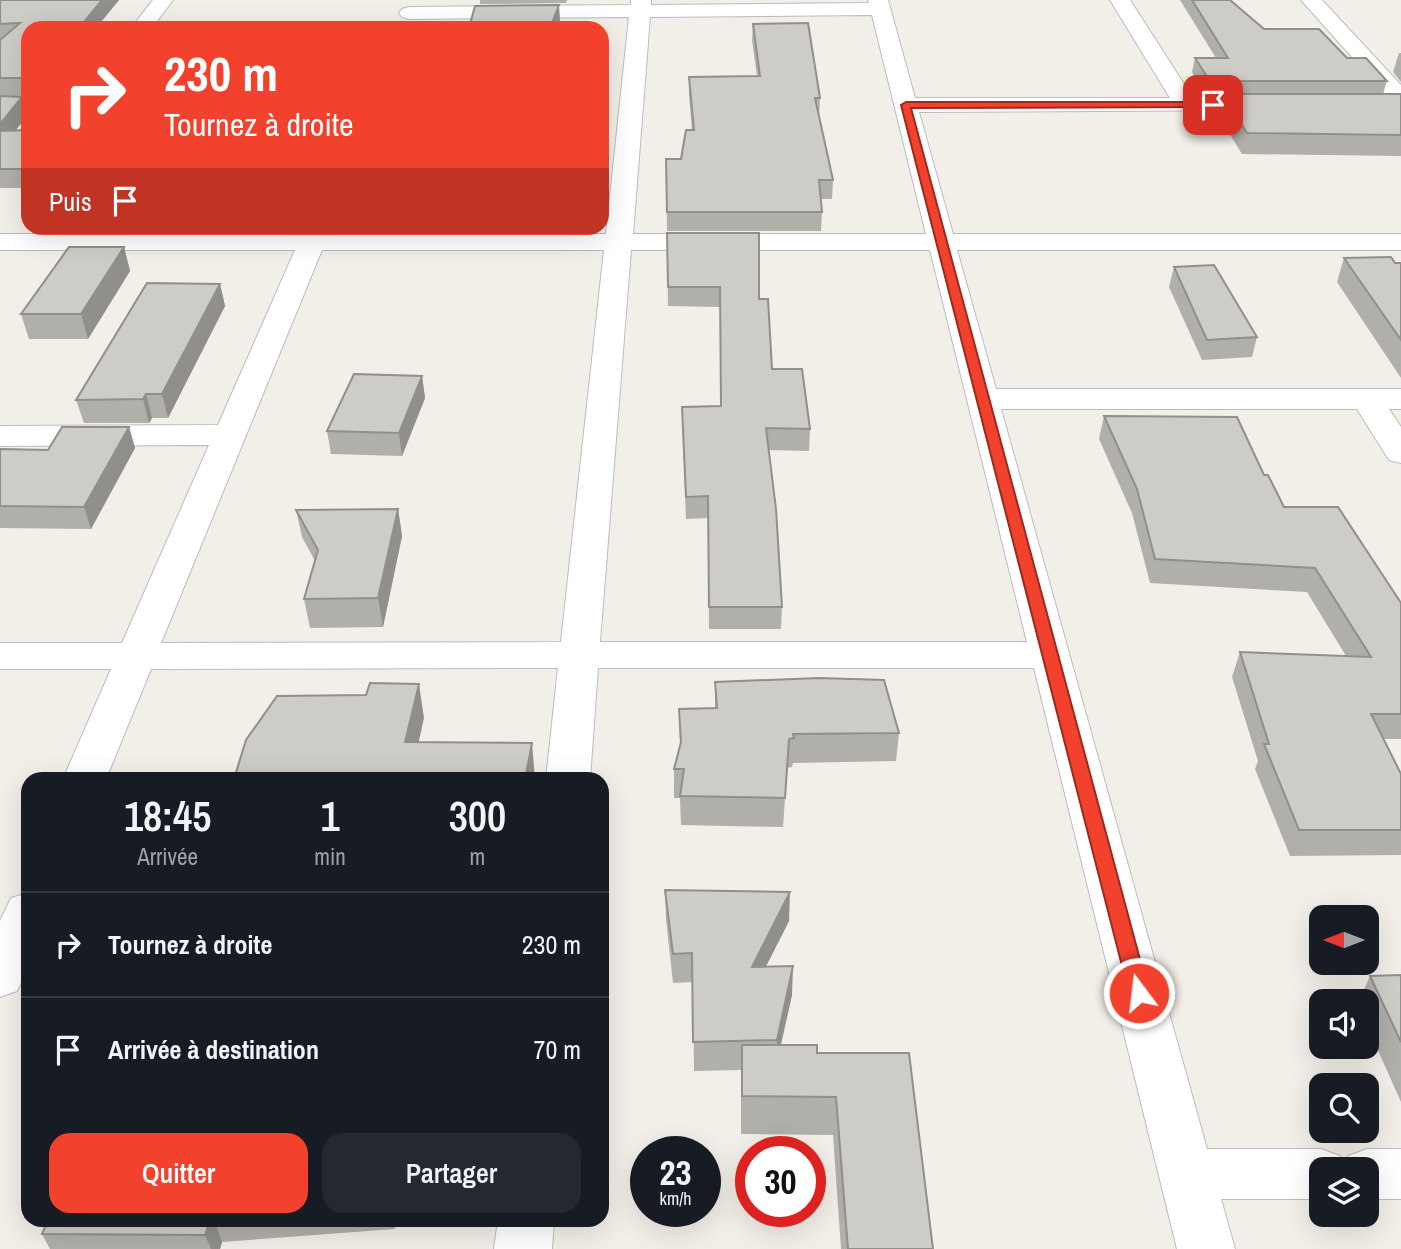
<!DOCTYPE html>
<html lang="fr">
<head>
<meta charset="utf-8">
<style>
  :root { --surface:#171b24; --page:#242831; --text:#f1f3f6; --muted:#9ea1a6; --line:#363941; --accent:#f2412c }
  body { margin:0; font-family:"Archivo Narrow",sans-serif; background:var(--page); color:var(--text); height:100vh; display:flex; flex-direction:column; font-size:26px; white-space:nowrap }
  * { box-sizing:border-box; margin:0 }
  p { font-size:23px; color:var(--muted) }
  .icon { flex:none; width:38px; height:38px; fill:none; stroke:currentColor; stroke-width:2; stroke-linecap:round; stroke-linejoin:round }
  .map { position:relative; flex:1; overflow:hidden }
  .side { position:absolute; left:21px; top:772px; width:588px; height:455px; display:flex; flex-direction:column; background:var(--surface); border-radius:21px; box-shadow:0 7px 28px #0002 }
  .side>* { flex:none }
  .guide { position:absolute; left:21px; top:21px; width:588px; height:214px; border-radius:21px; box-shadow:0 7px 28px #0002; background:#f2412c; color:#fff; overflow:hidden }
  .needle { width:46px; rotate:270deg }
  .fabs { position:absolute; left:1309px; top:905px; display:grid; gap:14px }
  .fabs a { display:grid; place-items:center; width:70px; height:70px; border-radius:14px; background:var(--surface); box-shadow:0 7px 28px #0002; font-size:35px }
  .speed { position:absolute; left:630px; top:1136px; display:flex; gap:14px; font-size:35px; font-weight:700; text-align:center }
  .speed>* { display:grid; place-content:center; width:91px; height:91px; border-radius:50%; background:var(--surface); box-shadow:0 7px 28px #0002; line-height:1 }
  .speed small { font-size:18px; font-weight:400 }
  .speed .limit { border:10px solid #d22; background:#fff; color:#111 }
  .pin { position:absolute; display:grid; place-items:center; width:60px; height:60px; color:#fff; margin:-30px; border-radius:14px; box-shadow:0 4px 10px #0006 }
  .me { position:absolute; width:77px; margin:-38px; rotate:345deg; stroke-linejoin:round; filter:drop-shadow(0 0 5px #0008) }
  .turn { display:flex; align-items:center; gap:24px; height:147px; padding:0 28px; font-size:32px }
  .turn .icon { width:91px; height:91px; stroke-width:2.5 }
  .turn b { display:block; font-size:49px; line-height:60px }
  .then { display:flex; align-items:center; height:66px; padding:0 28px; background:#0003; gap:14px; font-size:26px }
  .eta { display:flex; justify-content:space-evenly; align-items:center; height:119px; text-align:center }
  .eta b { font-size:42px; font-weight:600; line-height:49px }
  .cta { display:flex; gap:14px; margin-top:auto; padding:14px 28px }
  .cta a { flex:1; height:80px; border-radius:21px; background:var(--accent); color:#fff; font-size:28px; font-weight:600; line-height:80px; text-align:center }
  .cta a+a { background:var(--page); color:var(--text) }
  ul { padding:0; list-style:none }
  li { display:flex; align-items:center; gap:21px; height:105px; padding:0 28px; border-top:2px solid var(--line) }
  li div { flex:1 }
  li b { display:block; font-size:26px }
  li em { font-style:normal }
  .map>svg:first-child { display:block }
  .lines { fill:none; stroke-linecap:round; stroke-linejoin:round }
  .minor-casing { stroke:#b9bcc1; stroke-width:2 }
  .minor { fill:#fff; fill-rule:evenodd }
  .wall { fill:#b1afaa }
  .shaded-wall { fill:#908f8b }
  .building { fill:#ceccc6; stroke:#908f8b; stroke-width:2 }
  .route { fill:#f2412c; stroke:#9d2a1d; stroke-width:2 }
</style>
</head>
<body>
<div class="map">
<svg width="1401" height="1249" viewBox="0 0 1401 1249">
  <rect width="100%" height="100%" fill="#f1efe7"/>
  <g class="lines">
    <defs>
      <g id="minor">
        <path d="M 153,0 L 173,0 L 152,28 L 131,28 Z"/>
        <path d="M 631,0 L 651,0 L 651,5 L 869,3 L 868,0 L 888,0 L 915,98 L 1170,98 L 1110,0 L 1130,0 L 1193,98 L 1271,98 L 1279,100 L 1283,105 L 1279,110 L 919,112 L 953,234 L 1401,234 L 1401,250 L 957,250 L 996,389 L 1401,389 L 1401,409 L 1389,409 L 1401,427 L 1401,463 L 1389,460 L 1357,409 L 1001,409 L 1207,1149 L 1321,1149 L 1340,1156 L 1344,1164 L 1348,1156 L 1367,1149 L 1401,1149 L 1401,1199 L 1367,1199 L 1367,1169 L 1321,1169 L 1321,1199 L 1221,1199 L 1235,1249 L 1177,1249 L 1034,668 L 598,668 L 590,779 L 546,779 L 558,668 L 151,669 L 106,779 L 63,779 L 111,669 L 0,669 L 0,643 L 122,643 L 209,445 L 0,446 L 0,426 L 218,425 L 295,250 L 0,250 L 0,234 L 302,234 L 305,228 L 331,228 L 329,234 L 606,234 L 629,17 L 409,19 L 402,17 L 399,13 L 402,9 L 409,7 L 631,5 ZM 872,15 L 926,234 L 633,234 L 650,17 ZM 322,250 L 604,250 L 561,642 L 161,643 ZM 631,250 L 930,250 L 1027,642 L 600,642 Z"/>
        <path d="M 1301,0 L 1322,0 L 1401,85 L 1401,105 L 1393,103 Z"/>
        <path d="M 28,893 L 28,968 L 17,991 L 0,997 L 0,921 L 11,898 Z"/>
        <path d="M 498,1220 L 554,1220 L 552,1249 L 494,1249 Z"/>
      </g>
    </defs>
    <!-- minor casing -->
    <use href="#minor" class="minor-casing"/>
    <!-- minor -->
    <use href="#minor" class="minor"/>
  </g>
  <!-- wall -->
  <g class="wall">
    <path d="M 0,0 L 119,0 L 96,28 L 28,28 L 26,96 L 5,96 L 28,115 L 15,131 L 28,130 L 28,188 L 0,188 Z"/>
    <path d="M 480,0 L 567,0 L 566,3 L 480,4 Z"/>
    <path d="M 1180,0 L 1230,0 L 1264,29 L 1347,58 L 1387,81 L 1383,94 L 1401,94 L 1401,156 L 1242,154 L 1218,115 L 1223,95 L 1207,95 L 1192,72 L 1195,58 L 1216,58 Z"/>
    <path d="M 753,24 L 820,98 L 819,116 L 833,180 L 832,199 L 821,199 L 822,212 L 821,231 L 667,231 L 666,159 L 681,159 L 692,130 L 689,94 L 689,77 L 757,76 L 752,40 Z"/>
    <path d="M 1399,53 L 1401,53 L 1401,82 L 1393,72 Z"/>
    <path d="M 667,233 L 759,299 L 772,369 L 810,429 L 809,451 L 769,450 L 782,607 L 781,629 L 709,629 L 708,518 L 686,519 L 682,407 L 721,406 L 720,307 L 668,306 Z"/>
    <path d="M 124,247 L 130,271 L 88,339 L 29,339 L 21,314 Z"/>
    <path d="M 1344,258 L 1401,263 L 1401,378 L 1337,282 Z"/>
    <path d="M 1174,267 L 1257,337 L 1252,357 L 1202,360 L 1169,287 Z"/>
    <path d="M 220,284 L 225,306 L 168,418 L 152,418 L 149,423 L 84,423 L 76,400 Z"/>
    <path d="M 422,376 L 425,398 L 402,456 L 331,454 L 327,431 Z"/>
    <path d="M 1104,416 L 1264,475 L 1284,507 L 1401,603 L 1401,739 L 1383,739 L 1401,774 L 1401,855 L 1290,856 L 1255,769 L 1258,761 L 1232,677 L 1240,652 L 1346,656 L 1307,592 L 1150,583 L 1132,513 L 1099,439 Z"/>
    <path d="M 129,427 L 135,448 L 91,529 L 0,528 L 0,449 L 48,450 Z"/>
    <path d="M 398,509 L 402,536 L 383,627 L 310,628 L 304,599 L 315,561 L 302,537 L 296,510 Z"/>
    <path d="M 715,682 L 899,733 L 896,761 L 793,763 L 792,767 L 787,768 L 783,827 L 681,825 L 680,798 L 674,798 L 674,769 L 680,747 L 679,709 L 715,708 Z"/>
    <path d="M 665,890 L 789,921 L 766,966 L 792,995 L 781,1045 L 817,1053 L 933,1249 L 841,1249 L 833,1135 L 741,1134 L 741,1070 L 694,1071 L 693,982 L 673,983 L 666,919 Z"/>
    <path d="M 1401,975 L 1401,1102 L 1367,1026 L 1367,1001 L 1359,1001 L 1370,976 Z"/>
    <path d="M 48,1220 L 396,1220 L 395,1229 L 222,1242 L 220,1249 L 50,1249 L 42,1234 Z"/>
  </g>
  <!-- shaded-wall -->
  <g class="shaded-wall">
    <path d="M 102,0 L 119,0 L 96,28 L 79,28 Z"/>
    <path d="M 559,5 L 560,20 L 557,28 L 550,28 Z"/>
    <path d="M 22,97 L 28,115 L 0,149 L 0,124 Z"/>
    <path d="M 28,165 L 28,184 L 24,169 Z"/>
    <path d="M 124,247 L 130,271 L 88,339 L 81,314 Z"/>
    <path d="M 220,284 L 225,306 L 168,418 L 162,394 Z"/>
    <path d="M 422,376 L 425,398 L 402,456 L 399,433 Z"/>
    <path d="M 146,394 L 152,418 L 149,423 L 143,399 Z"/>
    <path d="M 129,427 L 135,448 L 91,529 L 84,507 Z"/>
    <path d="M 398,509 L 402,536 L 383,627 L 378,598 Z"/>
    <path d="M 419,684 L 424,718 L 411,777 L 405,742 Z"/>
    <path d="M 532,743 L 535,779 L 525,779 Z"/>
    <path d="M 790,892 L 789,921 L 751,996 L 752,967 Z"/>
    <path d="M 793,966 L 792,995 L 775,1069 L 777,1040 Z"/>
    <path d="M 210,1220 L 214,1220 L 222,1242 L 220,1249 L 211,1249 L 205,1235 Z"/>
  </g>
  <!-- building -->
  <g class="building">
    <path d="M 0,0 L 102,0 L 79,28 L 28,28 L 28,90 L 25,93 L 25,78 L 0,78 L 0,40 L 20,23 L 0,24 Z"/>
    <path d="M 1192,0 L 1230,0 L 1264,29 L 1319,29 L 1347,58 L 1366,58 L 1387,81 L 1210,81 L 1195,58 L 1228,58 Z"/>
    <path d="M 559,5 L 550,28 L 469,28 L 475,6 Z"/>
    <path d="M 808,23 L 820,98 L 815,98 L 833,180 L 819,180 L 822,212 L 667,212 L 666,159 L 681,159 L 686,130 L 694,130 L 689,77 L 760,76 L 753,24 Z"/>
    <path d="M 1223,94 L 1401,94 L 1401,135 L 1247,133 Z"/>
    <path d="M 0,96 L 22,97 L 0,124 Z"/>
    <path d="M 28,130 L 28,165 L 24,169 L 0,169 L 0,131 Z"/>
    <path d="M 667,233 L 759,233 L 759,299 L 768,299 L 772,369 L 802,369 L 810,429 L 766,428 L 776,509 L 782,607 L 709,607 L 708,496 L 686,497 L 682,407 L 721,406 L 720,287 L 668,287 Z"/>
    <path d="M 69,247 L 124,247 L 81,314 L 21,314 Z"/>
    <path d="M 1391,257 L 1395,263 L 1401,263 L 1401,340 L 1344,258 Z"/>
    <path d="M 1214,265 L 1257,337 L 1207,340 L 1174,267 Z"/>
    <path d="M 147,283 L 220,284 L 162,394 L 146,394 L 143,399 L 76,400 Z"/>
    <path d="M 354,374 L 422,376 L 399,433 L 327,431 Z"/>
    <path d="M 1104,416 L 1237,417 L 1264,475 L 1268,475 L 1284,507 L 1338,507 L 1401,603 L 1401,714 L 1371,714 L 1401,774 L 1401,830 L 1299,830 L 1264,744 L 1269,744 L 1240,652 L 1371,657 L 1315,568 L 1155,559 L 1137,489 Z"/>
    <path d="M 62,427 L 129,427 L 84,507 L 0,506 L 0,449 L 48,450 Z"/>
    <path d="M 398,509 L 378,598 L 304,599 L 318,550 L 296,510 Z"/>
    <path d="M 819,678 L 884,680 L 899,733 L 793,734 L 794,738 L 789,739 L 785,798 L 680,796 L 684,769 L 674,769 L 681,742 L 679,709 L 717,708 L 715,682 Z"/>
    <path d="M 370,683 L 419,684 L 405,742 L 532,743 L 525,779 L 234,779 L 246,740 L 277,696 L 366,695 Z"/>
    <path d="M 665,890 L 790,892 L 752,967 L 793,966 L 777,1040 L 693,1042 L 692,953 L 673,954 Z"/>
    <path d="M 1401,975 L 1401,1042 L 1370,976 Z"/>
    <path d="M 742,1045 L 817,1045 L 817,1053 L 909,1053 L 933,1249 L 848,1249 L 836,1097 L 742,1096 Z"/>
    <path d="M 48,1220 L 210,1220 L 205,1235 L 42,1234 Z"/>
  </g>
  <!-- route -->
  <path class="route" d="M 1213,102 L 1217,105 L 1216,107 L 911,108 L 1149,993 L 1146,999 L 1139,1001 L 1132,999 L 1129,993 L 901,105 L 906,102 Z"/>
</svg>
<div class="fabs">
<a><svg class="needle" viewBox="-14 -14 28 28"><path d="M0-13l5 13h-10z" fill="#e53935"/><path d="M0 13l5-13h-10z" fill="#9ea1a6"/></svg></a>
<a><svg class="icon" aria-label="sound" viewBox="0 0 24 24"><path d="M4 9h4l5-4v14l-5-4H4zM17 9q2 3 0 6"/></svg></a>
<a><svg class="icon" aria-label="search" viewBox="0 0 24 24"><circle cx="10" cy="10" r="6"/><path d="M15 15l6 6"/></svg></a>
<a><svg class="icon" aria-label="layers" viewBox="0 0 24 24"><path d="M12 4l9 5-9 5-9-5zM3 14l9 5 9-5"/></svg></a>
</div>
<div class="speed"><div>23<small>km/h</small></div><div class="limit">30</div></div>
<div class="pin" style="left:1213px;top:105px;background:#d93025"><svg class="icon" aria-label="arrive" viewBox="0 0 24 24"><path d="M6 21V4h12l-3 4 3 4H6"/></svg></div>
<svg class="me" style="left:1139px;top:993px" viewBox="-20 -20 40 40"><circle r="17" fill="#f2412c" stroke="#fff" stroke-width="3"/><path d="M0-11L8 9 0 5-8 9z" fill="#fff"/></svg>
<div class="guide">
<div class="turn"><svg class="icon" aria-label="right" viewBox="0 0 24 24"><path d="M7 20v-9h11M14 6l5 5-5 5"/></svg><div><b>230 m</b>Tournez à droite</div></div>
<div class="then">Puis<svg class="icon" aria-label="arrive" viewBox="0 0 24 24"><path d="M6 21V4h12l-3 4 3 4H6"/></svg></div>
</div>
<section class="side">
<div class="eta">
<div><b>18:45</b><p>Arrivée</p></div>
<div><b>1</b><p>min</p></div>
<div><b>300</b><p>m</p></div>
</div>
<ul>
<li><svg class="icon" aria-label="right" viewBox="0 0 24 24"><path d="M7 20v-9h11M14 6l5 5-5 5"/></svg><div><b>Tournez à droite</b></div><em>230 m</em></li>
<li><svg class="icon" aria-label="arrive" viewBox="0 0 24 24"><path d="M6 21V4h12l-3 4 3 4H6"/></svg><div><b>Arrivée à destination</b></div><em>70 m</em></li>
</ul>
<div class="cta"><a>Quitter</a><a>Partager</a></div>
</section>
</div>
</body>
</html>
